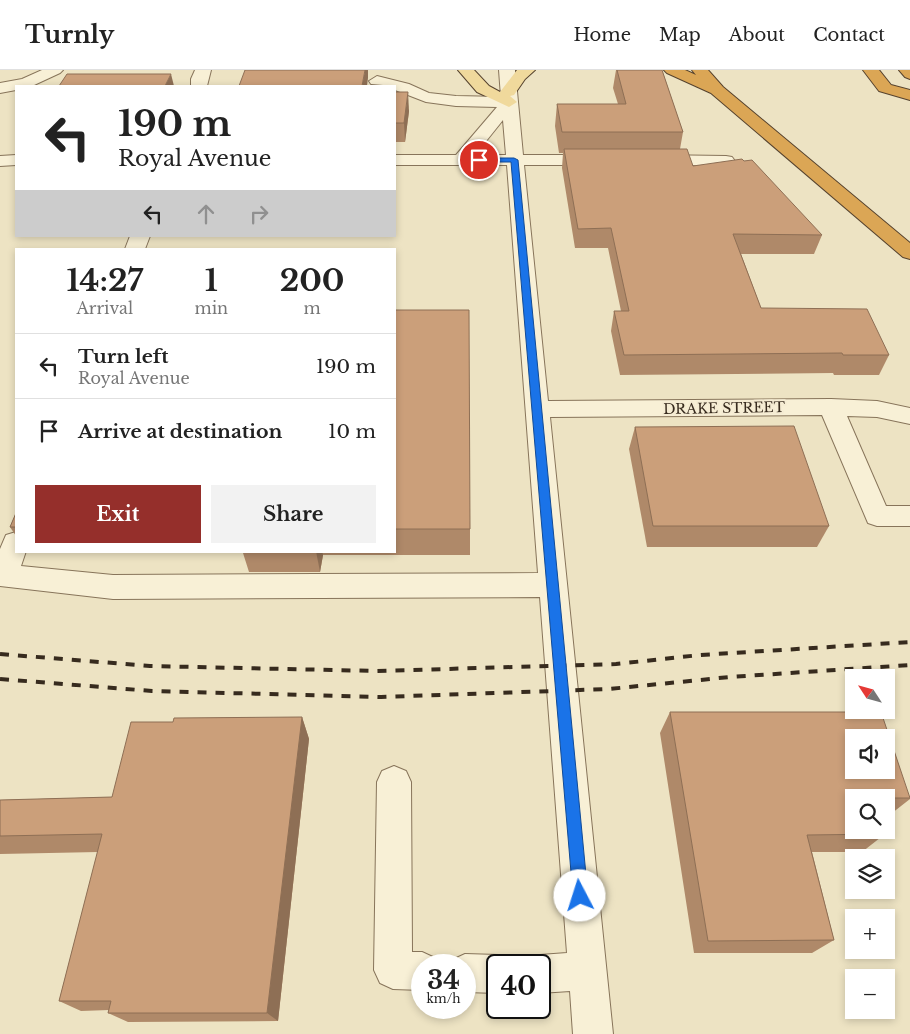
<!DOCTYPE html>
<html lang="en">
<head>
<meta charset="utf-8">
<style>
  :root { --surface:#fff; --page:#f2f2f2; --text:#222; --muted:#767676; --line:#e0e0e0; --accent:#952f2b }
  body { margin:0; font-family:"Libre Baskerville",serif; background:var(--page); color:var(--text); height:100vh; display:flex; flex-direction:column; font-size:19px; white-space:nowrap }
  * { box-sizing:border-box; margin:0 }
  p { font-size:16px; color:var(--muted) }
  .icon { flex:none; width:28px; height:28px; fill:none; stroke:currentColor; stroke-width:2; stroke-linecap:round; stroke-linejoin:round }
  .map { position:relative; flex:1; overflow:hidden }
  .details { position:absolute; left:15px; top:178px; width:381px; height:305px; display:flex; flex-direction:column; background:var(--surface); border-radius:0px; box-shadow:0 2px 8px #0003 }
  .details>* { flex:none }
  .hud { position:absolute; left:15px; top:15px; width:381px; height:152px; border-radius:0px; box-shadow:0 2px 8px #0003; background:#fff; color:var(--text); overflow:hidden }
  .needle { width:32px; rotate:306deg }
  .tools { position:absolute; left:845px; top:599px; display:grid; gap:10px }
  .tools a { display:grid; place-items:center; width:50px; height:50px; border-radius:0px; background:var(--surface); box-shadow:0 2px 8px #0003; font-size:25px }
  .speed { position:absolute; left:411px; top:884px; display:flex; gap:10px; font-size:25px; font-weight:700; text-align:center }
  .speed>* { display:grid; place-content:center; width:65px; height:65px; border-radius:50%; background:var(--surface); box-shadow:0 2px 8px #0003; line-height:1 }
  .speed small { font-size:12px; font-weight:400 }
  .speed .limit { border:2px solid #111; border-radius:8px; background:#fff; color:#111 }
  .pin { position:absolute; display:grid; place-items:center; width:42px; height:42px; color:#fff; margin:-21px; border:2px solid #fff; border-radius:50%; box-shadow:0 1px 5px #0007 }
  .me { position:absolute; width:55px; margin:-28px; rotate:355deg; stroke-linejoin:round; filter:drop-shadow(0 0 4px #0008) }
  .turn { display:flex; align-items:center; gap:18px; height:105px; padding:0 20px; font-size:22px }
  .turn .icon { width:65px; height:65px; stroke-width:2.5 }
  .turn b { display:block; font-size:35px; line-height:42px }
  .lanes { display:flex; align-items:center; height:48px; padding:0 20px; background:#0003; justify-content:center; gap:25px; direction:ltr }
  .lanes .off { opacity:.35 }
  .eta { display:flex; justify-content:space-evenly; align-items:center; height:85px; text-align:center }
  .eta b { font-size:30px; font-weight:700; line-height:35px }
  .action { display:flex; gap:10px; margin-top:auto; padding:10px 20px }
  .action a { flex:1; height:58px; border-radius:0px; background:var(--accent); color:#fff; font-size:20px; font-weight:700; line-height:58px; text-align:center }
  .action a+a { background:var(--page); color:var(--text) }
  ul { padding:0; list-style:none }
  li { display:flex; align-items:center; gap:15px; height:65px; padding:0 20px; border-top:1px solid var(--line) }
  li div { flex:1 }
  li b { display:block; font-size:19px }
  li em { font-style:normal }
  header { display:flex; align-items:center; gap:30px; box-sizing:border-box; height:70px; padding:0 25px; background:var(--surface); border-bottom:1px solid var(--line) }
  header strong { font-size:24px }
  nav { display:flex; gap:28px; margin-inline-start:auto; font-size:18px }
  .map>svg:first-child { display:block }
  .lines { fill:none; stroke-linecap:round; stroke-linejoin:round }
  .minor-casing { stroke:#87745a; stroke-width:2 }
  .major-casing { stroke:#55422e; stroke-width:2 }
  .highway-casing { stroke:#55422e; stroke-width:2 }
  .minor { fill:#f8f0d6; fill-rule:evenodd }
  .major { fill:#f0d99c; fill-rule:evenodd }
  .highway { fill:#dba655; fill-rule:evenodd }
  .rail { stroke:#372b1e; stroke-width:4; stroke-dasharray:9 9; stroke-linecap:butt }
  .wall { fill:#af8969 }
  .shaded-wall { fill:#8e6f55 }
  .building { fill:#cb9f7a; stroke:#8e6f55; fill-rule:evenodd }
  .route { fill:#1a73e8; stroke:#114b97 }
  .labels { text-anchor:middle; stroke-width:4; stroke-linejoin:round; paint-order:stroke }
  .street-label { font-size:14px; fill:#372b1e; stroke:#f5ecd3 }
</style>
</head>
<body>
<header>
<strong>Turnly</strong>
<nav><a>Home</a><a>Map</a><a>About</a><a>Contact</a></nav>
</header>
<div class="map">
<svg width="910" height="964" viewBox="0 0 910 964">
  <rect width="100%" height="100%" fill="#ede3c3"/>
  <g class="lines">
    <defs>
      <g id="minor">
        <path d="M 42,0 L 63,0 L 60,3 L 32,16 L 16,16 L 16,20 L 0,23 L 0,13 L 22,9 Z"/>
        <path d="M 195,0 L 211,0 L 207,16 L 191,16 L 191,9 Z"/>
        <path d="M 499,0 L 515,0 L 523,85 L 601,85 L 607,86 L 610,90 L 607,94 L 601,95 L 524,95 L 548,331 L 831,329 L 877,331 L 910,338 L 910,354 L 877,347 L 847,346 L 886,436 L 910,436 L 910,456 L 877,456 L 868,453 L 822,345 L 550,347 L 613,964 L 573,964 L 570,921 L 540,923 L 540,895 L 525,895 L 526,890 L 540,885 L 567,883 L 540,527 L 113,529 L 0,516 L 0,479 L 6,465 L 16,462 L 16,481 L 26,481 L 21,496 L 113,505 L 538,503 L 507,95 L 395,95 L 395,85 L 456,85 L 497,37 L 456,36 L 426,32 L 395,20 L 395,16 L 371,14 L 369,11 L 377,6 L 409,14 L 429,23 L 456,26 L 501,27 ZM 503,50 L 506,85 L 475,85 Z"/>
        <path d="M 16,85 L 16,95 L 0,96 L 0,86 Z"/>
        <path d="M 654,85 L 726,86 L 732,87 L 735,91 L 732,95 L 726,96 L 648,94 L 645,90 L 648,86 Z"/>
        <path d="M 130,166 L 150,166 L 145,179 L 125,179 Z"/>
        <path d="M 394,696 L 406,701 L 411,712 L 412,882 L 422,882 L 435,888 L 439,895 L 422,895 L 422,920 L 393,919 L 380,913 L 374,900 L 377,712 L 382,701 Z"/>
        <path d="M 465,884 L 498,885 L 512,890 L 513,895 L 498,895 L 498,923 L 465,922 L 465,895 L 449,895 L 452,890 Z"/>
      </g>
      <path id="major" d="M 458,0 L 474,0 L 489,16 L 500,22 L 517,0 L 535,0 L 525,9 L 514,25 L 510,26 L 517,32 L 509,37 L 477,22 Z"/>
      <g id="highway">
        <path d="M 664,0 L 685,0 L 696,5 L 692,0 L 708,0 L 723,17 L 910,173 L 910,189 L 903,187 L 711,23 L 667,3 Z"/>
        <path d="M 863,0 L 879,0 L 891,15 L 910,20 L 910,30 L 879,21 Z"/>
        <path d="M 899,0 L 910,0 L 910,9 L 905,7 Z"/>
      </g>
    </defs>
    <!-- minor casing -->
    <use href="#minor" class="minor-casing"/>
    <!-- major casing -->
    <use href="#major" class="major-casing"/>
    <!-- highway casing -->
    <use href="#highway" class="highway-casing"/>
    <!-- minor -->
    <use href="#minor" class="minor"/>
    <!-- major -->
    <use href="#major" class="major"/>
    <!-- highway -->
    <use href="#highway" class="highway"/>
    <!-- rail -->
    <g class="rail">
      <path d="M 0,584 L 150,596 L 377,601 L 616,594 L 700,585 L 910,572"/>
      <path d="M 0,609 L 152,621 L 381,627 L 609,619 L 730,607 L 910,595"/>
    </g>
  </g>
  <!-- wall -->
  <g class="wall">
    <path d="M 616,0 L 662,0 L 683,62 L 680,79 L 693,96 L 822,165 L 814,184 L 741,184 L 761,238 L 889,285 L 879,305 L 834,305 L 833,303 L 620,305 L 611,261 L 614,241 L 621,241 L 608,178 L 575,178 L 562,98 L 563,83 L 559,83 L 555,56 L 557,34 L 618,34 L 613,18 Z"/>
    <path d="M 395,22 L 409,41 L 405,72 L 395,72 Z"/>
    <path d="M 395,240 L 470,459 L 470,485 L 323,485 L 320,502 L 249,502 L 243,483 L 28,483 L 27,481 L 395,481 Z"/>
    <path d="M 635,357 L 829,456 L 817,477 L 647,477 L 629,379 Z"/>
    <path d="M 16,443 L 16,466 L 10,457 Z"/>
    <path d="M 670,642 L 910,727 L 910,729 L 887,747 L 886,747 L 886,728 L 854,728 L 885,764 L 862,782 L 812,782 L 834,870 L 812,883 L 694,883 L 660,663 Z"/>
    <path d="M 302,647 L 309,669 L 278,951 L 128,952 L 108,943 L 109,940 L 81,941 L 59,931 L 98,782 L 0,784 L 0,730 L 112,727 L 173,652 Z"/>
  </g>
  <!-- shaded-wall -->
  <g class="shaded-wall">
    <path d="M 365,0 L 368,0 L 368,8 L 367,16 L 362,16 Z"/>
    <path d="M 171,4 L 174,16 L 165,16 Z"/>
    <path d="M 408,22 L 409,41 L 405,72 L 404,53 Z"/>
    <path d="M 316,481 L 322,481 L 323,485 L 320,502 Z"/>
    <path d="M 302,647 L 309,669 L 278,951 L 267,943 Z"/>
  </g>
  <!-- building -->
  <g class="building">
    <path d="M 245,0 L 365,0 L 362,16 L 239,16 Z"/>
    <path d="M 617,0 L 662,0 L 683,62 L 562,62 L 557,34 L 626,34 Z"/>
    <path d="M 67,4 L 171,4 L 165,16 L 59,16 Z"/>
    <path d="M 395,22 L 408,22 L 404,53 L 395,53 Z"/>
    <path d="M 564,79 L 687,79 L 693,96 L 742,89 L 744,91 L 752,90 L 822,165 L 733,164 L 761,238 L 867,239 L 889,285 L 843,285 L 842,283 L 624,285 L 614,241 L 629,241 L 611,158 L 578,159 Z"/>
    <path d="M 395,240 L 469,240 L 470,459 L 395,459 Z"/>
    <path d="M 794,356 L 829,456 L 653,456 L 635,357 Z"/>
    <path d="M 16,443 L 16,457 L 10,457 Z"/>
    <path d="M 670,642 L 881,642 L 910,728 L 854,728 L 854,760 L 883,760 L 885,764 L 807,765 L 834,870 L 708,871 ZM 854,668 L 886,668 L 886,700 L 854,700 Z"/>
    <path d="M 302,647 L 267,943 L 108,943 L 111,931 L 59,931 L 102,764 L 0,766 L 0,730 L 112,727 L 131,652 L 173,652 L 174,648 Z"/>
  </g>
  <!-- route -->
  <path class="route" d="M 476,88 L 514,88 L 518,90 L 588,826 L 586,832 L 580,834 L 575,832 L 573,826 L 511,92 L 479,92 Z"/>
  <g class="labels">
    <!-- street labels -->
    <g class="street-label">
      <text transform="translate(724 338) rotate(-1)" y="5">DRAKE STREET</text>
    </g>
  </g>
</svg>
<div class="tools">
<a><svg class="needle" viewBox="-14 -14 28 28"><path d="M0-13l5 13h-10z" fill="#e53935"/><path d="M0 13l5-13h-10z" fill="#767676"/></svg></a>
<a><svg class="icon" aria-label="sound" viewBox="0 0 24 24"><path d="M4 9h4l5-4v14l-5-4H4zM17 9q2 3 0 6"/></svg></a>
<a><svg class="icon" aria-label="search" viewBox="0 0 24 24"><circle cx="10" cy="10" r="6"/><path d="M15 15l6 6"/></svg></a>
<a><svg class="icon" aria-label="layers" viewBox="0 0 24 24"><path d="M12 4l9 5-9 5-9-5zM3 14l9 5 9-5"/></svg></a>
<a>+</a>
<a>−</a>
</div>
<div class="speed"><div>34<small>km/h</small></div><div class="limit">40</div></div>
<div class="pin" style="left:479px;top:90px;background:#d93025"><svg class="icon" aria-label="arrive" viewBox="0 0 24 24"><path d="M6 21V4h12l-3 4 3 4H6"/></svg></div>
<svg class="me" style="left:580px;top:826px" viewBox="-20 -20 40 40"><circle r="19" fill="#fff"/><path d="M0-13L10 11 0 6-10 11z" fill="#1a73e8"/></svg>
<div class="hud">
<div class="turn"><svg class="icon" aria-label="left" viewBox="0 0 24 24"><path d="M17 20v-9H6M10 6l-5 5 5 5"/></svg><div><b>190 m</b>Royal Avenue</div></div>
<div class="lanes"><svg class="icon" aria-label="left" viewBox="0 0 24 24"><path d="M17 20v-9H6M10 6l-5 5 5 5"/></svg><svg class="icon off" aria-label="ahead" viewBox="0 0 24 24"><path d="M12 20V5M6 11l6-6 6 6"/></svg><svg class="icon off" aria-label="right" viewBox="0 0 24 24"><path d="M7 20v-9h11M14 6l5 5-5 5"/></svg></div>
</div>
<section class="details">
<div class="eta">
<div><b>14:27</b><p>Arrival</p></div>
<div><b>1</b><p>min</p></div>
<div><b>200</b><p>m</p></div>
</div>
<ul>
<li><svg class="icon" aria-label="left" viewBox="0 0 24 24"><path d="M17 20v-9H6M10 6l-5 5 5 5"/></svg><div><b>Turn left</b><p>Royal Avenue</p></div><em>190 m</em></li>
<li><svg class="icon" aria-label="arrive" viewBox="0 0 24 24"><path d="M6 21V4h12l-3 4 3 4H6"/></svg><div><b>Arrive at destination</b></div><em>10 m</em></li>
</ul>
<div class="action"><a>Exit</a><a>Share</a></div>
</section>
</div>
</body>
</html>
